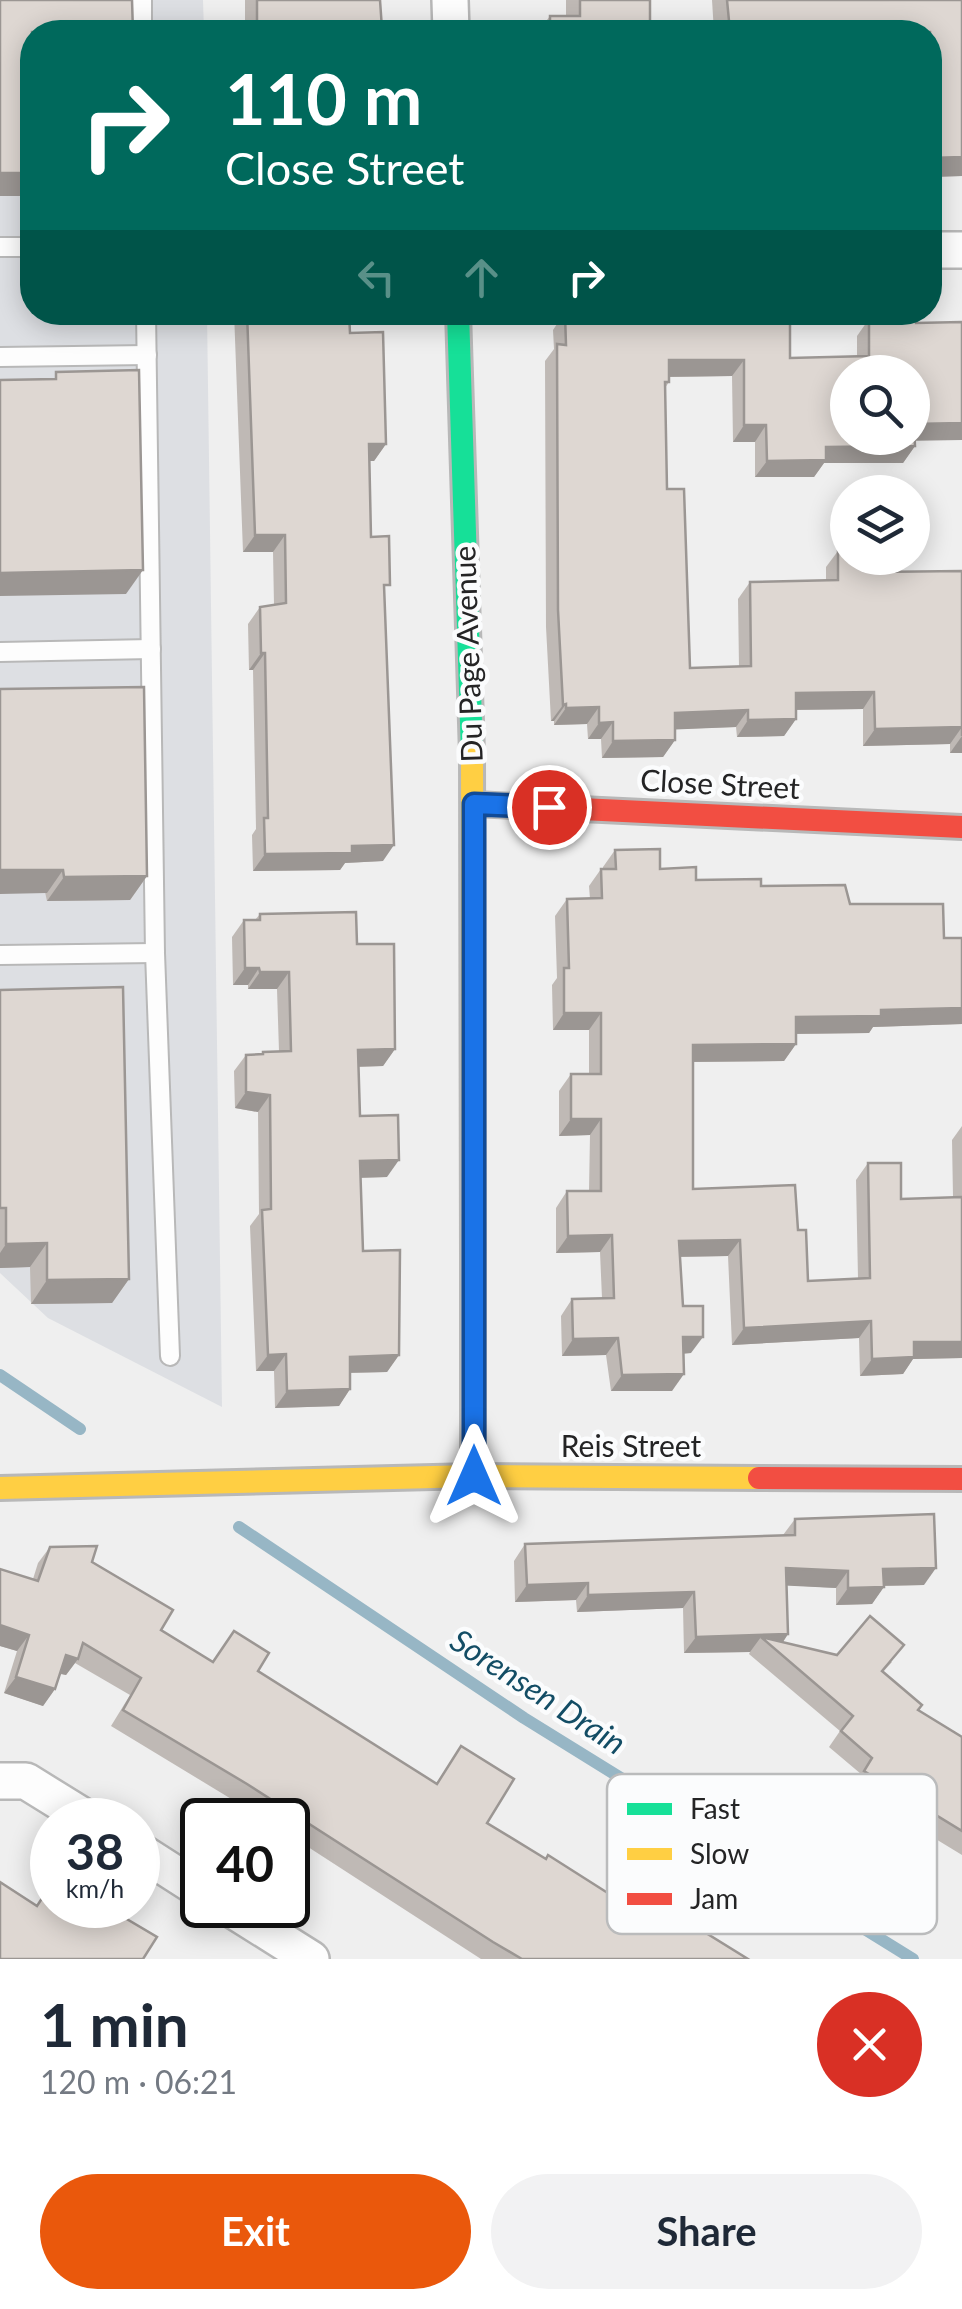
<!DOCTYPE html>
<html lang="en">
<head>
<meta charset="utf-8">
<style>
  :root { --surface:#fff; --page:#f2f2f3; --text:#1f2937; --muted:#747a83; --accent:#ea580c }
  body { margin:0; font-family:Lato,sans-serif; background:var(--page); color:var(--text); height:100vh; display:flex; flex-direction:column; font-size:38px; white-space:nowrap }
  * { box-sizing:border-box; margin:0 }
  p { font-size:32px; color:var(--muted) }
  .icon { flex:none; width:55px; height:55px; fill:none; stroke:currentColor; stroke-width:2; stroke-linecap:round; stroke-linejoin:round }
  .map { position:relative; height:1959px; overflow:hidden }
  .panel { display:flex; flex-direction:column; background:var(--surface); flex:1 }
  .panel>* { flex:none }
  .guide { position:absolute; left:20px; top:20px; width:922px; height:305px; border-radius:40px; box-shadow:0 5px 25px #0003; background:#00695c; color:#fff; overflow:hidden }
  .tools { position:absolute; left:830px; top:355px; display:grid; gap:20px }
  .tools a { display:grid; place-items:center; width:100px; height:100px; border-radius:50%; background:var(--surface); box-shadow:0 5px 25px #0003; font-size:50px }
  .speed { position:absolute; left:30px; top:1798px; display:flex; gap:20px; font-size:50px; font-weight:700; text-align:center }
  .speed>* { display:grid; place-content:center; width:130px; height:130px; border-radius:50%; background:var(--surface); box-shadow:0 5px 25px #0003; line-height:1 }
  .speed small { font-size:25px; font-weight:400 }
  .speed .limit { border:5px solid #111; border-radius:15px; background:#fff; color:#111 }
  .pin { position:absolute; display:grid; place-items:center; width:85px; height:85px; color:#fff; margin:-42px; border:5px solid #fff; border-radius:50%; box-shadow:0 2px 10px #0007 }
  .me { position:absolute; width:110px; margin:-55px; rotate:0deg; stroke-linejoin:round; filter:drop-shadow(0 0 8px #0008) }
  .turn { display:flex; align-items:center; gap:35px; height:210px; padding:0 40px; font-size:45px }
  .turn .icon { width:130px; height:130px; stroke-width:2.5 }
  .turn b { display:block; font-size:70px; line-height:85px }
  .lanes { display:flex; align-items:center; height:95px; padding:0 40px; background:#0003; justify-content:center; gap:50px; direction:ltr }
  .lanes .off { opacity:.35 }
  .round { display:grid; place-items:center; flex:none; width:105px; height:105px; border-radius:52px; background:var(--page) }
  .summary { display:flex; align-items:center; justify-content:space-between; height:170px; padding:0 40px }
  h1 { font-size:60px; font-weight:700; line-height:75px }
  .primary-button { display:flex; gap:20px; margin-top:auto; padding:20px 40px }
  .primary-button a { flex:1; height:115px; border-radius:60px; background:var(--accent); color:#fff; font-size:40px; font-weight:700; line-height:115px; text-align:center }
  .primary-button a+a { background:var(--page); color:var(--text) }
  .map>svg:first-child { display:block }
  .built { fill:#dddfe3 }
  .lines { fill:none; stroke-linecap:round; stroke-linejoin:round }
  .stream { stroke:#97b6c5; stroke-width:12 }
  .lane-casing { stroke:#b8b8b8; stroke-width:22 }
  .street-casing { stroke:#b8b8b8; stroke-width:40 }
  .fast-casing { stroke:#b8b8b8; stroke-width:28 }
  .slow-casing { stroke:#b8b8b8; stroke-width:28 }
  .jam-casing { stroke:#b8b8b8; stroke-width:28 }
  .lane { stroke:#fdfdfd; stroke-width:18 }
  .street { stroke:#fdfdfd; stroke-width:35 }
  .fast { stroke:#16e098; stroke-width:22 }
  .slow { stroke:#ffcf43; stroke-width:22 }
  .jam { stroke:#f24e42; stroke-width:22 }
  .wall { fill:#bfb9b5 }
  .shaded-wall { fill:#9b9693 }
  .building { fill:#ded7d2; stroke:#9b9693; stroke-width:2.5; fill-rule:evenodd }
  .route-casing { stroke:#114b97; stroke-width:25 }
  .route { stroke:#1a73e8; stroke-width:18 }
  .labels { text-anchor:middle; stroke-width:9; stroke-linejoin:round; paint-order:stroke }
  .street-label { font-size:30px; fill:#242425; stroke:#fbfcfd }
  .water-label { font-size:32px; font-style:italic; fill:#134d65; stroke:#fbfcfd }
  .key { fill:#fbfcfd; stroke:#babbbc; stroke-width:2.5 }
  .key-label { font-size:28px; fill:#242425 }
</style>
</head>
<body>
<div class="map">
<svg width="962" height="1959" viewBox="0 0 962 1959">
  <rect width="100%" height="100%" fill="#efefef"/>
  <!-- built -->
  <path class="built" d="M 0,0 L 203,0 L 204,32 L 32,32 L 32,312 L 207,313 L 222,1407 L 48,1318 L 0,1273 Z"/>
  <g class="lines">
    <!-- stream -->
    <g class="stream">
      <path d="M 0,1375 L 80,1429"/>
      <path d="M 239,1527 L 524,1718 L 913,1959"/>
    </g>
    <defs>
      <g id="lane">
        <path d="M 142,0 L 142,32"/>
        <path d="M 0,247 L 32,247"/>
        <path d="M 146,312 L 155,953 L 170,1356"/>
        <path d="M 0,357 L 147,355"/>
        <path d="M 0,652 L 151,649"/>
        <path d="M 0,955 L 155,953"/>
      </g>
      <g id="street">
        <path d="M 450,0 L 451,32"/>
        <path d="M 930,250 L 962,250"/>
        <path d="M 0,1781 L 26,1781 L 89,1820"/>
        <path d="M 138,1850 L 202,1891"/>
        <path d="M 225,1905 L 311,1959"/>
      </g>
      <path id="fast" d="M 458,312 L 472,754"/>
      <g id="slow">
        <path d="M 472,754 L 473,1254"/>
        <path d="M 0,1488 L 473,1476 L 759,1478"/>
      </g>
      <g id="jam">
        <path d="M 474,804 L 962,827"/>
        <path d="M 473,1476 L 473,1254"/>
        <path d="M 759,1478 L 962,1479"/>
      </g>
    </defs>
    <!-- lane casing -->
    <use href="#lane" class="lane-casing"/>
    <!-- street casing -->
    <use href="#street" class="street-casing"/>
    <!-- fast casing -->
    <use href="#fast" class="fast-casing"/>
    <!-- slow casing -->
    <use href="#slow" class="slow-casing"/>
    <!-- jam casing -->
    <use href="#jam" class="jam-casing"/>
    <!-- lane -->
    <use href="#lane" class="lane"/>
    <!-- street -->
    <use href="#street" class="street"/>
    <!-- fast -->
    <use href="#fast" class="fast"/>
    <!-- slow -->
    <use href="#slow" class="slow"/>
    <!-- jam -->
    <use href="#jam" class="jam"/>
  </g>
  <!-- wall -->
  <g class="wall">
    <rect x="245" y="0" width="135" height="32"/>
    <path d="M 566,0 L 650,0 L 651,32 L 538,32 L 550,16 L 566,16 Z"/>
    <path d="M 712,0 L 962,0 L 962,176 L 930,177 L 930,32 L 714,32 Z"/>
    <path d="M 234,312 L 349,312 L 350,333 L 386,444 L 374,461 L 369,461 L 371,537 L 385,592 L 383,861 L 345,863 L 340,870 L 253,871 L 252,835 L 256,829 L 253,670 L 249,670 L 248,624 L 260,607 L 274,605 L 273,552 L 243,552 Z"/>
    <path d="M 565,312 L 691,312 L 691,321 L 790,358 L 857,356 L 857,336 L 869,319 L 914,441 L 915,446 L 903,463 L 824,463 L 814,477 L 755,477 L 755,442 L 733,442 L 732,376 L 669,377 L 669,382 L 665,388 L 667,489 L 690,668 L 739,667 L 738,599 L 750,582 L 826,581 L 826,567 L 838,551 L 874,572 L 962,571 L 962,753 L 950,753 L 950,744 L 863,746 L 863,709 L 796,710 L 796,719 L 784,736 L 737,737 L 736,727 L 675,729 L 675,740 L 663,757 L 602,758 L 601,739 L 588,739 L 587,724 L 554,725 L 554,721 L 551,721 L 546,627 L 545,361 L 554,349 L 553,330 Z"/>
    <path d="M 0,689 L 147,876 L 130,900 L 47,901 Z"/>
    <path d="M 615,850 L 660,869 L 696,880 L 761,886 L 850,904 L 944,938 L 962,938 L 962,1024 L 873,1027 L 869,1033 L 796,1034 L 796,1044 L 784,1061 L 693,1062 L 693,1189 L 798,1230 L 808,1281 L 858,1278 L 856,1180 L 868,1163 L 901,1199 L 953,1197 L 952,1140 L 962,1126 L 962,1358 L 913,1359 L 903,1374 L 860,1376 L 859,1338 L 732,1345 L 728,1256 L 680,1257 L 683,1306 L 691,1353 L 683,1354 L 672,1391 L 611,1391 L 606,1355 L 562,1356 L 561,1316 L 572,1299 L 602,1298 L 600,1252 L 556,1253 L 556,1208 L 567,1191 L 589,1191 L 590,1135 L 559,1136 L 559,1091 L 571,1074 L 589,1074 L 589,1030 L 553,1030 L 552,985 L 557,978 L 555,916 L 567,899 L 590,899 L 589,886 L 601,869 L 603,869 L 603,867 Z"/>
    <path d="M 260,914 L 357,944 L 395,1049 L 383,1066 L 358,1067 L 360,1116 L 387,1177 L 361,1178 L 363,1251 L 399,1355 L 387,1372 L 350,1373 L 350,1389 L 339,1406 L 275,1408 L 274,1371 L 256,1371 L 250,1226 L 259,1214 L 258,1112 L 235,1108 L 234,1071 L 246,1055 L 261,1054 L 263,1052 L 279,1051 L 277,989 L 248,989 L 248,985 L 233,985 L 232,937 L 244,920 L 255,920 Z"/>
    <path d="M 0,990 L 129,1279 L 112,1303 L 31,1304 L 30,1267 L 0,1268 Z"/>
    <path d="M 795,1519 L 924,1585 L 884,1586 L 872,1604 L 836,1605 L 836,1588 L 787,1585 L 788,1634 L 783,1642 L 837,1655 L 892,1662 L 883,1672 L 918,1710 L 962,1737 L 962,1855 L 852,1788 L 861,1774 L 829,1747 L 840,1731 L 749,1654 L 750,1652 L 684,1653 L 683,1608 L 577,1612 L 576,1600 L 515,1602 L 514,1561 L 525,1544 L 783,1535 Z"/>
    <path d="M 50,1547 L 92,1562 L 161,1630 L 213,1662 L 258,1671 L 436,1784 L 461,1746 L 487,1823 L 546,1859 L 630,1907 L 635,1900 L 687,1932 L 748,1959 L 481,1959 L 288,1834 L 288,1820 L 266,1820 L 111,1726 L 130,1695 L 75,1663 L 66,1675 L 60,1674 L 55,1689 L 43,1706 L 4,1693 L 17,1651 L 0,1646 L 0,1569 L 33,1579 L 38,1563 Z"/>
  </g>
  <!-- shaded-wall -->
  <g class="shaded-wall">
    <path d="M 382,29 L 380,32 L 338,32 L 339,31 Z"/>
    <path d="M 962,157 L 962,176 L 930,177 L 930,158 Z"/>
    <rect x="0" y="173" width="32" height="23"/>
    <path d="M 669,360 L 744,360 L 732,376 L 658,377 Z"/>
    <path d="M 962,423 L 962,440 L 902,441 L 914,424 Z"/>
    <path d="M 744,425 L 766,425 L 755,442 L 733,442 Z"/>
    <path d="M 369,444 L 386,444 L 374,461 L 357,461 Z"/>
    <path d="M 915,446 L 903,463 L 824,463 L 814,477 L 755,477 L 767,461 L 826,447 Z"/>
    <path d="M 255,535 L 285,535 L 273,552 L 243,552 Z"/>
    <path d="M 143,570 L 126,594 L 0,596 L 0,573 Z"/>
    <path d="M 261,653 L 265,653 L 253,670 L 249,670 Z"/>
    <path d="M 874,692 L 863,709 L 784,710 L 796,693 Z"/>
    <path d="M 566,704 L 554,721 L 551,721 L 563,705 Z"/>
    <path d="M 599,707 L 587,724 L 554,725 L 566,708 Z"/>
    <path d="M 748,710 L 736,727 L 663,730 L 675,713 Z"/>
    <path d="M 796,719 L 784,736 L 737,737 L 748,720 Z"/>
    <path d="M 613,722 L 601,739 L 588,739 L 599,723 Z"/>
    <path d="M 962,727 L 950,744 L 863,746 L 875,729 Z"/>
    <path d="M 962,736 L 962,753 L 950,753 Z"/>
    <path d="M 675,740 L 663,757 L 602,758 L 613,741 Z"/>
    <path d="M 394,845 L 383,861 L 345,863 L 340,870 L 253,871 L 265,854 L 352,846 Z"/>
    <path d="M 0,870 L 63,870 L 47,893 L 0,894 Z"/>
    <path d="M 147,876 L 130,900 L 47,901 L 64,877 Z"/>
    <path d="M 245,968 L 259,968 L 248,985 L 233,985 Z"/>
    <path d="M 260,972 L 289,972 L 277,989 L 248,989 Z"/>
    <path d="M 962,1008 L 962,1024 L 873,1027 L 869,1033 L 784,1034 L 796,1017 L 881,1010 Z"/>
    <path d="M 564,1013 L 601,1013 L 589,1030 L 553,1030 Z"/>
    <path d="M 796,1044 L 784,1061 L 681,1062 L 693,1045 Z"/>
    <path d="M 395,1049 L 383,1066 L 346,1067 L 358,1050 Z"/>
    <path d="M 246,1092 L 270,1095 L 258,1112 L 235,1108 Z"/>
    <path d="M 571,1119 L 601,1119 L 590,1135 L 559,1136 Z"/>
    <path d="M 399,1160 L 387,1177 L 349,1178 L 360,1161 Z"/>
    <path d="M 612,1235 L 600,1252 L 556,1253 L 568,1236 Z"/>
    <path d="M 740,1240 L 728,1256 L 667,1257 L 679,1241 Z"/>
    <path d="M 47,1243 L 30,1267 L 0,1268 L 0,1253 L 6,1244 Z"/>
    <path d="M 129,1279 L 112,1303 L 31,1304 L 47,1280 Z"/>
    <path d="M 871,1321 L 859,1338 L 732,1345 L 744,1328 Z"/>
    <path d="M 683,1337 L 703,1337 L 691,1353 L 671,1354 Z"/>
    <path d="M 618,1338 L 606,1355 L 562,1356 L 573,1339 Z"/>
    <path d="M 914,1342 L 962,1342 L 962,1358 L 913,1359 L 903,1374 L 860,1376 L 872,1359 Z"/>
    <path d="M 286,1354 L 274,1371 L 256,1371 L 268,1355 Z"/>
    <path d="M 399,1355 L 387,1372 L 338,1373 L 350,1357 Z"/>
    <path d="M 684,1374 L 672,1391 L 611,1391 L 622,1375 Z"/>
    <path d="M 350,1389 L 339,1406 L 275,1408 L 287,1391 Z"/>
    <path d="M 786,1568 L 848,1571 L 836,1588 L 774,1585 Z"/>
    <path d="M 936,1568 L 924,1585 L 872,1586 L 883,1569 Z"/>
    <path d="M 588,1583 L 576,1600 L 515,1602 L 527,1585 Z"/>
    <path d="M 884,1587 L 872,1604 L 836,1605 L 848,1588 Z"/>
    <path d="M 694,1592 L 683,1608 L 577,1612 L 588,1595 Z"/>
    <path d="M 0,1625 L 29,1635 L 17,1651 L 0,1646 Z"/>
    <path d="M 788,1634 L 777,1651 L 761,1637 L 750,1652 L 684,1653 L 696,1637 Z"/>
    <path d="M 66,1655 L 78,1659 L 66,1675 L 54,1672 Z"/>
    <path d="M 16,1677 L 55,1689 L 43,1706 L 4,1693 Z"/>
  </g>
  <!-- building -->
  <g class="building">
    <path d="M 0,0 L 132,0 L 133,32 L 32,32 L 32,173 L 0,173 Z"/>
    <path d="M 257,0 L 380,0 L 382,29 L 339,31 L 339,32 L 257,32 Z"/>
    <path d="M 580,0 L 650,0 L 650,32 L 550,32 L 550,16 L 580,16 Z"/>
    <path d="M 727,0 L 962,0 L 962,157 L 930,158 L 930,32 L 724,32 L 724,31 L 730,31 Z"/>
    <path d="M 247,312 L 349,312 L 350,333 L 383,332 L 386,444 L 369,444 L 371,537 L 389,536 L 390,585 L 384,585 L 394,845 L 352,846 L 352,853 L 265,854 L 264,818 L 268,818 L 265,653 L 261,653 L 260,607 L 286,603 L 285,535 L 255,535 Z"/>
    <path d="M 569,312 L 691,312 L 691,321 L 790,320 L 790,358 L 869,356 L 869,319 L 916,319 L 916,323 L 962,322 L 962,423 L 914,424 L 915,446 L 826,447 L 826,460 L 767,461 L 766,425 L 744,425 L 744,360 L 669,360 L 669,382 L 665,382 L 667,489 L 684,489 L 690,668 L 751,666 L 750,582 L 838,580 L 838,551 L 848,550 L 848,558 L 874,558 L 874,572 L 962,571 L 962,736 L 962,727 L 875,729 L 874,692 L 796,693 L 796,719 L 748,720 L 748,710 L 675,713 L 675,740 L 613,741 L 613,722 L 599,723 L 599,707 L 566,708 L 566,704 L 563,705 L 558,610 L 557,344 L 566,345 L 565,314 ZM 848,372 L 912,372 L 912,438 L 848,438 Z"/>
    <path d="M 139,370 L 143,570 L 0,573 L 0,380 L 56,379 L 56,372 Z"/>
    <path d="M 144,687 L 147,876 L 64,877 L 63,870 L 0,870 L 0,689 Z"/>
    <path d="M 660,849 L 660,869 L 696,867 L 696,880 L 761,879 L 761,886 L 845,885 L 850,904 L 943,904 L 944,938 L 962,938 L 962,1008 L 881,1010 L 881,1016 L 796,1017 L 796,1044 L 693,1045 L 693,1189 L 795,1185 L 798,1230 L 806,1230 L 808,1281 L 870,1278 L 868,1163 L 901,1163 L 901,1199 L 962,1197 L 962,1342 L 914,1342 L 914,1357 L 872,1359 L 871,1321 L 744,1328 L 740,1240 L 679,1241 L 683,1306 L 703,1306 L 703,1337 L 683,1337 L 684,1374 L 622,1375 L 618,1338 L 573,1339 L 572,1299 L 614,1298 L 612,1235 L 568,1236 L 567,1191 L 601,1191 L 601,1119 L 571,1119 L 571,1074 L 601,1074 L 601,1013 L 564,1013 L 564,968 L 569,968 L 567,899 L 602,898 L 601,869 L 616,869 L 615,850 Z"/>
    <path d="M 356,912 L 357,944 L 394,944 L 395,1049 L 358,1050 L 360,1116 L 398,1115 L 399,1160 L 360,1161 L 363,1251 L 400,1250 L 399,1355 L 350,1357 L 350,1389 L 287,1391 L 286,1354 L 268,1355 L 262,1210 L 271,1209 L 270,1095 L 246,1092 L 246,1055 L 263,1054 L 263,1052 L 291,1051 L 289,972 L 260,972 L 259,968 L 245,968 L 244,920 L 260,920 L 260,914 Z"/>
    <path d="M 123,987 L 129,1279 L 47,1280 L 47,1243 L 6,1244 L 6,1208 L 0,1208 L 0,990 Z"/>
    <path d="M 934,1514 L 936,1568 L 883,1569 L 884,1587 L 848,1588 L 848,1571 L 786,1568 L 788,1634 L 696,1637 L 694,1592 L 588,1595 L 588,1583 L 527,1585 L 525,1544 L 795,1535 L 795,1519 Z"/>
    <path d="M 97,1546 L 92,1562 L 173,1610 L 161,1630 L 213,1662 L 234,1631 L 269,1653 L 258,1671 L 437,1784 L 461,1746 L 514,1779 L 487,1823 L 546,1859 L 548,1855 L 633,1909 L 635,1900 L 688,1933 L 693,1925 L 748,1959 L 522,1959 L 493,1942 L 247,1784 L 123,1710 L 141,1678 L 83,1643 L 78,1659 L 66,1655 L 55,1689 L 16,1677 L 29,1635 L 0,1625 L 0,1569 L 38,1581 L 50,1547 Z"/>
    <path d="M 870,1616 L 904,1645 L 882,1671 L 922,1705 L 918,1710 L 962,1737 L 962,1831 L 864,1771 L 872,1758 L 841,1731 L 853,1716 L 761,1637 L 837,1655 Z"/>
    <path d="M 0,1882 L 37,1906 L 52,1883 L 52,1905 L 103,1905 L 157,1937 L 143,1959 L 0,1959 Z"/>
  </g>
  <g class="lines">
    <defs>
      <path id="route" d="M 474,1476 L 474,804 L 549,807"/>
    </defs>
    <!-- route casing -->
    <use href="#route" class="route-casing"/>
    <!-- route -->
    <use href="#route" class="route"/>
  </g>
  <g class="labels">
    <!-- street labels -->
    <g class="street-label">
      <text transform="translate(469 654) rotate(-92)" y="10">Du Page Avenue</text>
      <text transform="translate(720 785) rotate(3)" y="10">Close Street</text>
      <text x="631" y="1457">Reis Street</text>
    </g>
    <!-- water labels -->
    <g class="water-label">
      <text transform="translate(538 1692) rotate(33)" y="11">Sorensen Drain</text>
    </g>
  </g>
  <!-- legend -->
  <rect x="607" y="1774" width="330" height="160" rx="15" class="key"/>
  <rect x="627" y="1803" width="45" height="12" fill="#16e098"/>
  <rect x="627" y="1848" width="45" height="12" fill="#ffcf43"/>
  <rect x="627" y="1893" width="45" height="12" fill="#f24e42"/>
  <g class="key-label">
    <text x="690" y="1819">Fast</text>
    <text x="690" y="1864">Slow</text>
    <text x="690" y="1909">Jam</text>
  </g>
</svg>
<div class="tools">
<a><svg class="icon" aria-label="search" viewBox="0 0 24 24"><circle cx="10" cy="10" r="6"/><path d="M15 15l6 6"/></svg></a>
<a><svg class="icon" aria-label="layers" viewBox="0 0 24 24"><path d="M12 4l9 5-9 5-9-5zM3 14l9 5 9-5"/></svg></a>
</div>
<div class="speed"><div>38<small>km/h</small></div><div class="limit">40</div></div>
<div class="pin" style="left:549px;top:807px;background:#d93025"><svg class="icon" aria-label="arrive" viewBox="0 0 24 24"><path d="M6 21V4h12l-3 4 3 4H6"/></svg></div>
<svg class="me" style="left:474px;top:1476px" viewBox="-20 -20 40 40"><path d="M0-17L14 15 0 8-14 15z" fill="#1a73e8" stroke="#fff" stroke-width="4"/></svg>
<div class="guide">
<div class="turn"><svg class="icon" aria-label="right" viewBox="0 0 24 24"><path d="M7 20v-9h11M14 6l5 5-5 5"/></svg><div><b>110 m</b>Close Street</div></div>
<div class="lanes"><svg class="icon off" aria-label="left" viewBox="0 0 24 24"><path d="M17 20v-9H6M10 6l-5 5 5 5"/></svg><svg class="icon off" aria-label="ahead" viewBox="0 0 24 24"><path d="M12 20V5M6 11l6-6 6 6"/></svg><svg class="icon" aria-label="right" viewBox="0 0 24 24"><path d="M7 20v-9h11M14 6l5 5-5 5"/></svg></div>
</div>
</div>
<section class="panel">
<div class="summary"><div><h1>1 min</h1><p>120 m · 06:21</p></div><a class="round" style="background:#d93025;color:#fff"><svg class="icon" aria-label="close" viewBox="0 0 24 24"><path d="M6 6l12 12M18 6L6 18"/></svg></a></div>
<div class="primary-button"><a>Exit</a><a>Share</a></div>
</section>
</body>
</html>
